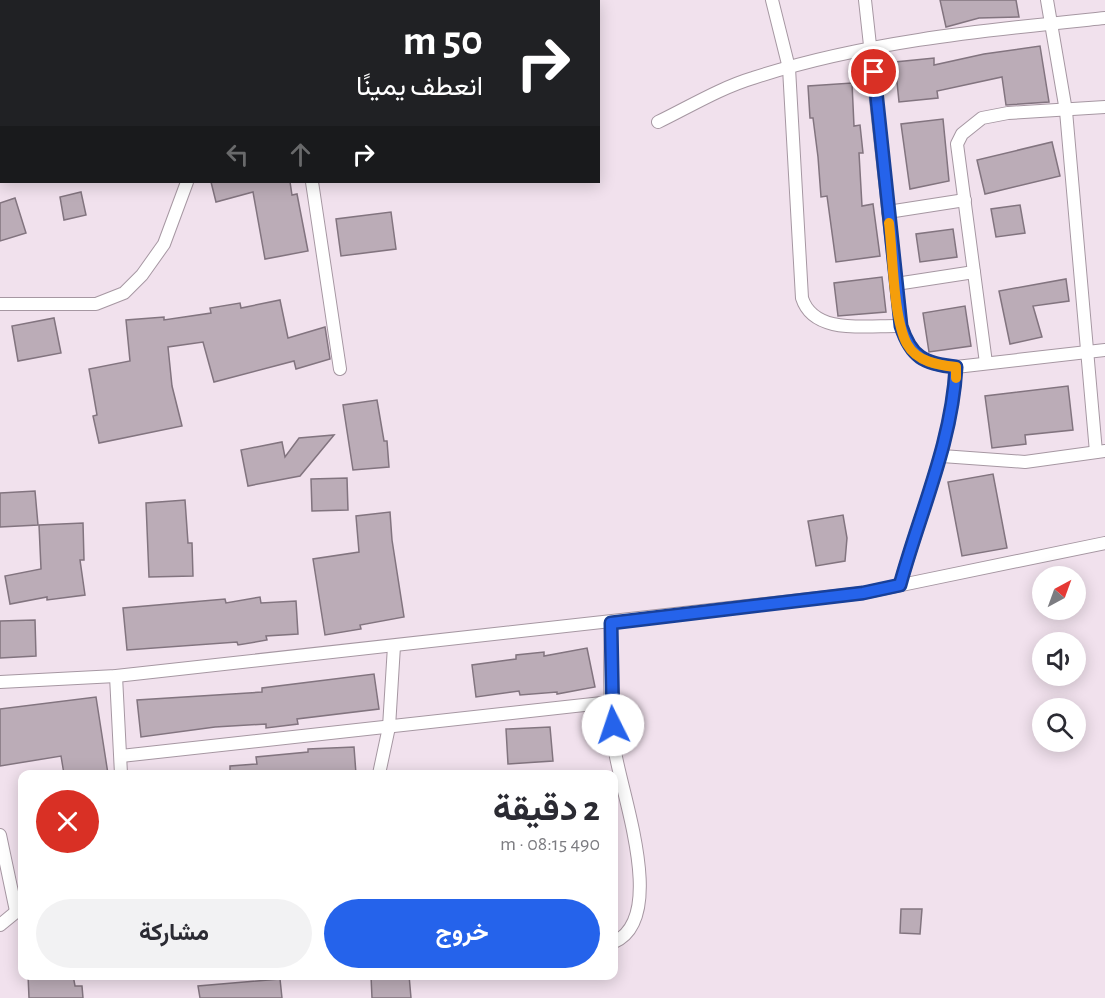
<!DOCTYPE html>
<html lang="ar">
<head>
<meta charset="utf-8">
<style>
  :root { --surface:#fff; --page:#f2f2f3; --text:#2b2b33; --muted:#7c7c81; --accent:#2563eb }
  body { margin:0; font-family:"Alegreya Sans",Vazirmatn,sans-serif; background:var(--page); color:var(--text); direction:rtl; height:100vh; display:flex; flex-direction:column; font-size:22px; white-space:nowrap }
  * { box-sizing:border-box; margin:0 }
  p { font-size:20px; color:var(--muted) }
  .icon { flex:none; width:33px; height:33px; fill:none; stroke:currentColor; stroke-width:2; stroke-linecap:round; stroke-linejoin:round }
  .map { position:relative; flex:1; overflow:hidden; direction:ltr }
  .panel { position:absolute; left:18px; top:770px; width:600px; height:210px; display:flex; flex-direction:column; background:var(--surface); border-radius:12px; box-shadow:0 3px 15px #0003; direction:rtl }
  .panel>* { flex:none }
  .guide { position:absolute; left:0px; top:0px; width:600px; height:183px; box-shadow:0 3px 15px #0003; direction:rtl; background:#202124; color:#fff; overflow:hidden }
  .needle { width:39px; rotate:41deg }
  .controls { position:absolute; left:1032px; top:566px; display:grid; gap:12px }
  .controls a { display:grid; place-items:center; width:54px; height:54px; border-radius:50%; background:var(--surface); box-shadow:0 3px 15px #0003; font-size:30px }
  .pin { position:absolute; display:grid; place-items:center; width:51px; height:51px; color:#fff; margin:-26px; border:3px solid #fff; border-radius:50%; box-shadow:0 2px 6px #0007 }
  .me { position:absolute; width:66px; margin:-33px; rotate:356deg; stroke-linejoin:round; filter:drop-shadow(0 0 4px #0008) }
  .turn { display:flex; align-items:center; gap:21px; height:126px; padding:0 18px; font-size:27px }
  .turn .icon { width:78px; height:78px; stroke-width:2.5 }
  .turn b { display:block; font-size:42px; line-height:51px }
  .lanes { display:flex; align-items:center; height:57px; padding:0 18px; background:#0003; justify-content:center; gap:30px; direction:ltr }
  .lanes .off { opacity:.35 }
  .round { display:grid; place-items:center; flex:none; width:63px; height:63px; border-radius:32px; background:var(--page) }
  .head { display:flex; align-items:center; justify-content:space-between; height:102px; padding:0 18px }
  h1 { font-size:36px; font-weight:700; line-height:45px }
  .primary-button { display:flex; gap:12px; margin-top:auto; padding:12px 18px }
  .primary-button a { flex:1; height:69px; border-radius:36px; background:var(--accent); color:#fff; font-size:24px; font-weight:700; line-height:69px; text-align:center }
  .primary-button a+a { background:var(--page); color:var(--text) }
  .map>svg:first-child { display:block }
  .building { fill:#bbacb7; stroke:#82747f; stroke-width:1.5 }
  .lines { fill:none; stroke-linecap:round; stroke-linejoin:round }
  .street-casing { stroke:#a697a2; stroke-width:14 }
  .street { stroke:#fff; stroke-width:12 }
  .route-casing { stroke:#184099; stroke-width:15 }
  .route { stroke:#2563eb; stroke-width:10 }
  .slow { stroke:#f59e0b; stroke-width:10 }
</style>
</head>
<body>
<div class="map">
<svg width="1105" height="998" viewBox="0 0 1105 998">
  <rect width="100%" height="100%" fill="#f1e1ed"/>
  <!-- building -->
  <g class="building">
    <path d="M 940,0 L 1016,0 L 1019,17 L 979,18 L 946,27 Z"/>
    <path d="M 1040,46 L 1049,102 L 1006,105 L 1002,77 L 937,91 L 938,98 L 899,102 L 895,62 L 934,58 L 934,65 L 984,54 Z"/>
    <path d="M 852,83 L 854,126 L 860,125 L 863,153 L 859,153 L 862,206 L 873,204 L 880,256 L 836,262 L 827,196 L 821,197 L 818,157 L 813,118 L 810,118 L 808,86 Z"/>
    <path d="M 943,119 L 949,181 L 910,189 L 901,124 Z"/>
    <path d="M 1052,142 L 1060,176 L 985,194 L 977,160 Z"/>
    <path d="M 211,182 L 290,182 L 292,195 L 297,194 L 308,251 L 265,259 L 253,192 L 216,202 Z"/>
    <path d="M 81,192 L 86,215 L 64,220 L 60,197 Z"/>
    <path d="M 15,198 L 26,233 L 0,241 L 0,203 Z"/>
    <path d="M 1020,205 L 1025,233 L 996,237 L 991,209 Z"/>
    <path d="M 391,212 L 396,249 L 341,256 L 336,219 Z"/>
    <path d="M 953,229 L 957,257 L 920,262 L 916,234 Z"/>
    <path d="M 882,277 L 886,312 L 838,316 L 834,283 Z"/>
    <path d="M 1066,279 L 1069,301 L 1033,306 L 1042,337 L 1010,344 L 999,291 Z"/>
    <path d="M 280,300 L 288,338 L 325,327 L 330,359 L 296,369 L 294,361 L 214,382 L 203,342 L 168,347 L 172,386 L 182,426 L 99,443 L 93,416 L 97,415 L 89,369 L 130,361 L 126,320 L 164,317 L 164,320 L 211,313 L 210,308 L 240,303 L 241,308 Z"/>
    <path d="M 965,306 L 971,346 L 929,352 L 923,313 Z"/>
    <path d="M 54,318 L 61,353 L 18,361 L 12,326 Z"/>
    <path d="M 1068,386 L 1073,430 L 1025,435 L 1026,444 L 992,448 L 985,396 Z"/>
    <path d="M 377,400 L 384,441 L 387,441 L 389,467 L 353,470 L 343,405 Z"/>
    <path d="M 334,435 L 300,476 L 248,486 L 241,450 L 282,442 L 285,457 L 299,438 Z"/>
    <path d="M 993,474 L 1007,548 L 962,556 L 948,482 Z"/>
    <path d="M 347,478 L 348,510 L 312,511 L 311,479 Z"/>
    <path d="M 35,491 L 38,525 L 0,527 L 0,493 Z"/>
    <path d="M 185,500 L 188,543 L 192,543 L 193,576 L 149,577 L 146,503 Z"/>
    <path d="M 390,512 L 392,540 L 404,617 L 360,625 L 361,629 L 325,635 L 313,559 L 359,552 L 356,516 Z"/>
    <path d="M 843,515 L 847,538 L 845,561 L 816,566 L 808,521 Z"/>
    <path d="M 83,523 L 84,560 L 80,560 L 85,595 L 47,600 L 47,597 L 10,604 L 5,576 L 41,569 L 39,525 Z"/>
    <path d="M 260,597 L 261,603 L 296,601 L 298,634 L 266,636 L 267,640 L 238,645 L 237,642 L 127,650 L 123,608 L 225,599 L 226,603 Z"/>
    <path d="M 35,620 L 36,656 L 0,658 L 0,621 Z"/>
    <path d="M 587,648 L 595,687 L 557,694 L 557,692 L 520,695 L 519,691 L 476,697 L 472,665 L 516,659 L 516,655 L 544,652 L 544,656 Z"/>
    <path d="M 374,674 L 379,709 L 297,719 L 298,724 L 266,728 L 266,724 L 215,727 L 141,737 L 137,700 L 262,692 L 262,688 Z"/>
    <path d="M 96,697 L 108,774 L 64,774 L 61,756 L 0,766 L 0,709 Z"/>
    <path d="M 550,727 L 553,761 L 508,764 L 506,729 Z"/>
    <path d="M 354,747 L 356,774 L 230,774 L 230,766 L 257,764 L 256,757 L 308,752 L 308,749 Z"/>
    <path d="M 901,909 L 922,909 L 920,934 L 900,933 Z"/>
    <path d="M 28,975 L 73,975 L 75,986 L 82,986 L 83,998 L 29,998 Z"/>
    <path d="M 409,975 L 411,998 L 372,998 L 371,976 Z"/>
    <path d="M 280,979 L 282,998 L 200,998 L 198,986 Z"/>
  </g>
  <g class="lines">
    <defs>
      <g id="street">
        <path d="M 170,0 L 171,2"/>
        <path d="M 772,0 L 789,68 L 802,298 C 814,336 869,325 901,326"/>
        <path d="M 865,0 L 901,326 C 911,357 924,364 956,367 L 1105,350"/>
        <path d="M 1047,0 L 1066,111 L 1096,452"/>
        <path d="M 368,2 L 369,0"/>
        <path d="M 0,59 L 2,59"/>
        <path d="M 658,122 C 689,107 720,88 753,78 C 866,41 987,30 1105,18"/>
        <path d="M 312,182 L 340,369"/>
        <path d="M 888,212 L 965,200"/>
        <path d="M 896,284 L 974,272"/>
        <path d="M 0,304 L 96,304 L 124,293 L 142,275 L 164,244 L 187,182"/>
        <path d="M 986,363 L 957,144 L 962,134 L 982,118 L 1008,113 L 1105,107"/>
        <path d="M 942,456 L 1025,462 L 1105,451"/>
        <path d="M 900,585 C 920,512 952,443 956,367"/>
        <path d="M 611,623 C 610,664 609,705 614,746 C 620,791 669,918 614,942"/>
        <path d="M 116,676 L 121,774"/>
        <path d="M 0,682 L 116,676 L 863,593 L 1105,543"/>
        <path d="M 121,756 L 611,702"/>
        <path d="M 379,774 L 389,727 L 394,646"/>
        <path d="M 0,835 L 16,911"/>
        <path d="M 0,925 L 22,907"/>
      </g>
    </defs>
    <!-- street casing -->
    <use href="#street" class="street-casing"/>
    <!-- street -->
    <use href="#street" class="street"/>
  </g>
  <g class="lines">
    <defs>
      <path id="route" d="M 613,725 L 611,623 L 863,593 L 900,585 C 920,512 952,443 956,367 C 924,364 911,357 901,326 L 874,72"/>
    </defs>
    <!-- route casing -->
    <use href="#route" class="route-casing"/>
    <!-- route -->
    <use href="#route" class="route"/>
    <!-- slow -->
    <path class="slow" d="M 889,223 C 893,255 893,318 907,344 C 917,362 938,365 956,367 L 956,378"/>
  </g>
</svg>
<div class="controls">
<a><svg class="needle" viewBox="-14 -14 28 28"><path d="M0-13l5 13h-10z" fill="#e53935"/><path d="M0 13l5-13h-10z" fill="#7c7c81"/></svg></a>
<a><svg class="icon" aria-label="sound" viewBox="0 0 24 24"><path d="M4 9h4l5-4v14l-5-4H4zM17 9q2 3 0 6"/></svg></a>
<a><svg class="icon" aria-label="search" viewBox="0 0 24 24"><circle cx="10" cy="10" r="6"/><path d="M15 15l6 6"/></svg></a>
</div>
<div class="pin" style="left:874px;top:72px;background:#d93025"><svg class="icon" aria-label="arrive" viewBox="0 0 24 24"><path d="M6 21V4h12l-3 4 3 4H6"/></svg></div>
<svg class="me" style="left:613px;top:725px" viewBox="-20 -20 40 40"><circle r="19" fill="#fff"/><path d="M0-13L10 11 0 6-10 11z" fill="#2563eb"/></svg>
<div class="guide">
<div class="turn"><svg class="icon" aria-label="right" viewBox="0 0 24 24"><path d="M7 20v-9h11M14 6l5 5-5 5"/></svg><div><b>50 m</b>انعطف يمينًا</div></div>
<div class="lanes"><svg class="icon off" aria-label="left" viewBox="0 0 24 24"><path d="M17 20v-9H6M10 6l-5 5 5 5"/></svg><svg class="icon off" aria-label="ahead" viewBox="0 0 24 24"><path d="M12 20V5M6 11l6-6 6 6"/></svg><svg class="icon" aria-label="right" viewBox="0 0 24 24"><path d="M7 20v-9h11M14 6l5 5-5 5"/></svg></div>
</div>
<section class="panel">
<div class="head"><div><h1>2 دقيقة</h1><p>490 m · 08:15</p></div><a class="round" style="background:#d93025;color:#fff"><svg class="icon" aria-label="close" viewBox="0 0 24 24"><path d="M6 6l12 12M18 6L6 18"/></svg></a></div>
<div class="primary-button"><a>خروج</a><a>مشاركة</a></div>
</section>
</div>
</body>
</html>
